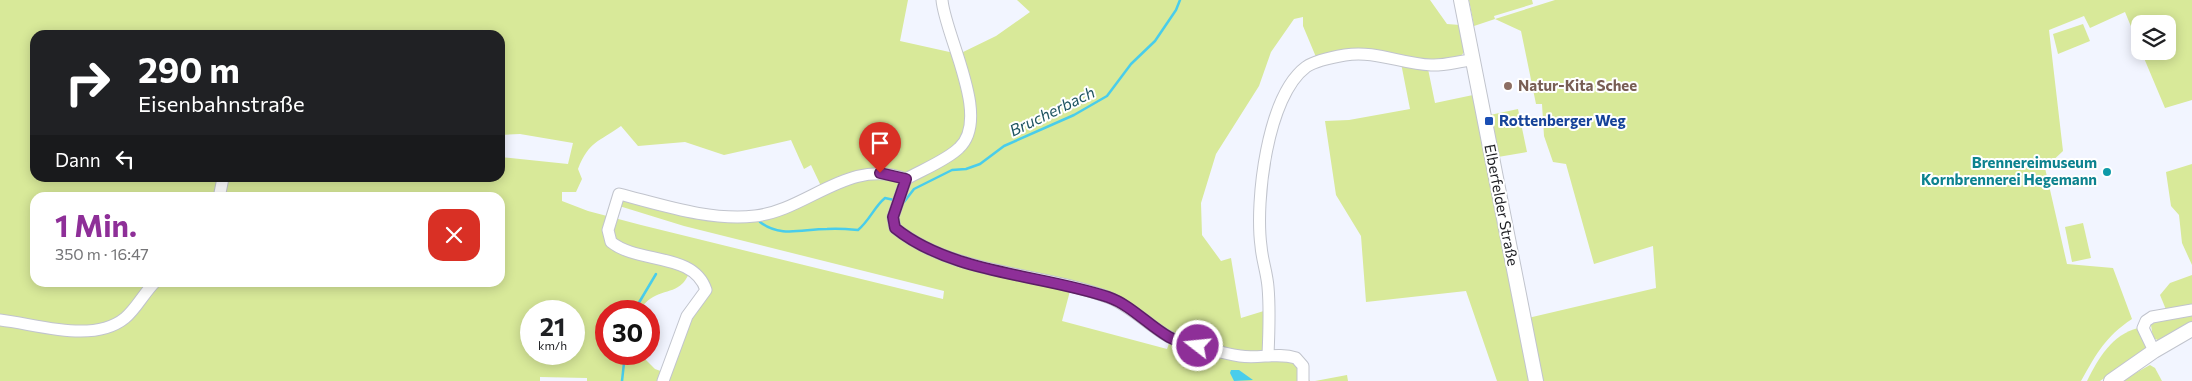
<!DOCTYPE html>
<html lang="de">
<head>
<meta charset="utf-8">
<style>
  :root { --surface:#fff; --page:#f6f6f6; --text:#202124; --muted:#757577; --accent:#8e2f98 }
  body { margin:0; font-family:Commissioner,sans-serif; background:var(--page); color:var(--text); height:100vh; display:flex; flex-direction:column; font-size:19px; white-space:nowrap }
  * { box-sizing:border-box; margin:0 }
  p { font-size:16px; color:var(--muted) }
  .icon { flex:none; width:28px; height:28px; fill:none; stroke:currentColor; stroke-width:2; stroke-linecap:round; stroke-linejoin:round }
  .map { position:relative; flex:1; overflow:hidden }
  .drawer { position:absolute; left:30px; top:192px; width:475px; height:95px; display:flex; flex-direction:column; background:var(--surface); border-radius:15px; box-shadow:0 2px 12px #0003 }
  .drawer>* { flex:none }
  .banner { position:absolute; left:30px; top:30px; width:475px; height:152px; border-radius:15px; box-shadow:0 2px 12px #0003; background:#202124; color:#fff; overflow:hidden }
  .tools { position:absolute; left:2131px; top:15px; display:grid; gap:10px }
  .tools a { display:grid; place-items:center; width:45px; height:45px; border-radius:10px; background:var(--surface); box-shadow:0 2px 12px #0003; font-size:25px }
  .speed { position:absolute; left:520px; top:300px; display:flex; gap:10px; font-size:25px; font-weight:700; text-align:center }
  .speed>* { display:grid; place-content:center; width:65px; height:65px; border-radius:50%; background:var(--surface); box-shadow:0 2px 12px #0003; line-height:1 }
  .speed small { font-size:12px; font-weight:400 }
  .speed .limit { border:8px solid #d22; background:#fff; color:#111 }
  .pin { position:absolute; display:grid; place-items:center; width:42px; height:42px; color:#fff; margin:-51px -21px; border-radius:50% 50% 50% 0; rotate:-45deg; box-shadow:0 0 5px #0007 }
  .pin .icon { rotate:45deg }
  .me { position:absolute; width:55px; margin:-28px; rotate:286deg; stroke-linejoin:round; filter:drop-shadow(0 0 4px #0008) }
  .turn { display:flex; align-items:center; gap:18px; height:105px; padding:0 25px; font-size:22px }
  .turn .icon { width:65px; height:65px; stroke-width:2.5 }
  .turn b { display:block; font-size:35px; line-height:42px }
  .then { display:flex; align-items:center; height:48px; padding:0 25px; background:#0003; gap:10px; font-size:19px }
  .round { display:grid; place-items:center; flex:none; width:52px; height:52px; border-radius:15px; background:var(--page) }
  .head { display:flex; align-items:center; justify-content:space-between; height:85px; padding:0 25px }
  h1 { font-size:30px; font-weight:700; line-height:38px; color:var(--accent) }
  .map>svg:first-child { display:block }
  .green { fill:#d8e999; fill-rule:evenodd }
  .water { fill:#49cdeb }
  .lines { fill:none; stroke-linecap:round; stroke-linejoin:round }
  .stream { stroke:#49cdeb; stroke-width:2.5 }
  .minor-casing { stroke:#c1c4cd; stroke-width:13 }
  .major-casing { stroke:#c1c4cd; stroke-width:16 }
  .minor { stroke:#fff; stroke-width:11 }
  .major { stroke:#fff; stroke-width:14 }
  .route-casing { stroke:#5c1f63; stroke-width:12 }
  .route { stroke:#8e2f98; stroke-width:9 }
  .education-dot { fill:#8d6e63; stroke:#fff; stroke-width:2 }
  .transit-dot { fill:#1a4fb4; stroke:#fff; stroke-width:2 }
  .culture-dot { fill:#0f9aa8; stroke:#fff; stroke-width:2 }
  .labels { text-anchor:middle; stroke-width:4; stroke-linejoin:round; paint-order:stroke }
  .education-label { font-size:15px; font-weight:bold; fill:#785e54; stroke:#fff; text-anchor:start }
  .transit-label { font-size:15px; font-weight:bold; fill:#164399; stroke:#fff; text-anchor:start }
  .culture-label { font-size:15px; font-weight:bold; fill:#0d838f; stroke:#fff; text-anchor:end }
  .street-label { font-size:15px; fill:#1e1f23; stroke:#fff }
  .water-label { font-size:16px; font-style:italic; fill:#1e5461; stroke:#fff }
</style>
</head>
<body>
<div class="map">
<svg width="2192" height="381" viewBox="0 0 2192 381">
  <rect width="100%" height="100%" fill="#f2f5ff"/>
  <!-- green -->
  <g class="green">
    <path d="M 0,0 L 908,0 L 900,41 L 954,53 L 966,95 L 967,123 L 959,143 L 908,174 L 880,170 L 850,174 L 821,186 L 811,165 L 804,169 L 791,140 L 724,155 L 685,142 L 638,146 L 621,126 C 599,142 589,141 578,169 L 582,179 L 576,192 L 562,192 L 562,201 L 588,211 L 641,225 L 943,299 L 944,291 L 684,226 L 616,205 L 623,196 C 667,208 718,227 764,217 C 805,208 860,155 903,182 L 891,216 L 894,230 L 917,247 L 954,260 L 955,255 C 941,250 906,240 898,226 C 894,219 898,207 901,200 C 904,192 907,182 914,177 C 931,164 962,155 969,133 C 978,108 966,79 959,54 L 996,36 L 1030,12 L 1017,0 L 1430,0 L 1447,24 L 1460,25 L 1465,51 L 1460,57 L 1432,60 L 1362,51 L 1316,57 L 1303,26 L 1303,17 L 1294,19 L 1271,52 L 1259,86 L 1216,154 L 1201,203 L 1202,235 L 1221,261 L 1231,258 L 1241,318 L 1267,310 L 1265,351 L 1241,353 L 1180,339 L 1122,301 L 1107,294 L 1035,275 L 1032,282 L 1070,291 L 1062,321 L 1167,349 L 1170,341 L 1238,358 L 1279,358 L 1294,361 L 1310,381 L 587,381 L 587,378 L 540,377 L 540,381 L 0,381 ZM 35,35 L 500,35 L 500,135 L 520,134 L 573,143 L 568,164 L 500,157 L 500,178 L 35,178 ZM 35,198 L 500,198 L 500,282 L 35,282 ZM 691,269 L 701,273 L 707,283 L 703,297 L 689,317 L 666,373 L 655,369 L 640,354 L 606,354 L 606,311 L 639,311 C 654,288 670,296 683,283 C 686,280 689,274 691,269 ZM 531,311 L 574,311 L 574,354 L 531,354 Z"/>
    <path d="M 1469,0 L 1532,0 L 1533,4 L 1494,16 L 1495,19 L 1555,0 L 2192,0 L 2192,100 L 2165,108 L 2141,51 L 2168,51 L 2168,24 L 2140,24 L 2140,48 L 2125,12 L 2090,28 L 2084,16 L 2049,30 L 2063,151 L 2045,168 L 2067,264 L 2113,268 L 2132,319 C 2105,337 2097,353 2081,381 L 1541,381 L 1528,318 L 1656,288 L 1653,246 L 1594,264 L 1566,164 L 1553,162 L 1544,136 L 1542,104 L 1536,104 L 1521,31 L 1495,19 L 1474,26 Z"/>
    <path d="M 2083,24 L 2090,41 L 2058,54 L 2053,34 Z"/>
    <path d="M 1401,63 L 1428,69 L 1435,103 L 1473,95 L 1532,381 L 1497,381 L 1466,291 L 1366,302 L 1361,236 L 1336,195 L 1325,121 L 1349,120 L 1410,109 Z"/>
    <path d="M 1518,109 L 1527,152 L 1498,157 L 1490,115 Z"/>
    <path d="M 2192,164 L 2192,265 L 2182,243 L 2179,215 L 2171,206 L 2166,172 Z"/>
    <path d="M 2083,223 L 2091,258 L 2072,262 L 2065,227 Z"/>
    <path d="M 2192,275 L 2192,307 L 2167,312 L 2160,295 L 2170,283 Z"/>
    <path d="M 2192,313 L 2192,324 L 2160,341 L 2153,338 L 2151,325 L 2157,321 Z"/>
    <path d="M 2138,328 L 2147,350 L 2100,381 L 2087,381 C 2099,357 2112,335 2138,328 Z"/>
    <path d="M 2150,365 L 2155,368 L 2162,381 L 2121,381 Z"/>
    <path d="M 1347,375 L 1348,381 L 1315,381 Z"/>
  </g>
  <!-- water -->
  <path class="water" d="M 1231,370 L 1239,370 L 1253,380 L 1234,381 L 1230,373 Z"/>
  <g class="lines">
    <!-- stream -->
    <g class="stream">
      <path d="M 904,202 L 914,189 L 952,170 L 966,169 L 980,164 L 1004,146 L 1074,115 L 1107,96 L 1131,64 L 1155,41 L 1176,10 L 1180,0"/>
      <path d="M 760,222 C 781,238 802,229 827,229 C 837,228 848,229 858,230 C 870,220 874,207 885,198 L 894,200"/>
      <path d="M 634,311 L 656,274"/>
      <path d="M 622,381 L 625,354"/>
    </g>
    <defs>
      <g id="minor">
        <path d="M 906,179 L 893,217 L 895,228 C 955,276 1040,271 1110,298 C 1137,309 1156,335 1184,343 C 1202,347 1221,353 1240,356 C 1259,359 1278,352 1296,358 L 1303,366 L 1303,381"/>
        <path d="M 906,179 C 922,170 947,160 959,148 C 992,118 945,36 942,0"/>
        <path d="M 219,198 L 223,178"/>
        <path d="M 0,320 C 37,324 93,344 125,318 C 136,309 144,293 155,282"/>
        <path d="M 2154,351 L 2143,328 L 2146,321 L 2152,317 L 2192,310"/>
        <path d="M 1268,355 C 1269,333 1270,309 1268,287 C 1267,273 1262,260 1261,246 C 1255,201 1267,96 1306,67 C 1316,60 1333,57 1345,55 C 1375,50 1402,64 1431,65 C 1444,66 1459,61 1473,60"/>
        <path d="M 663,381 L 687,316 L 706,290 C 694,252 638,264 611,242 L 608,230 L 619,194 C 663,205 709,221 755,216 C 808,210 849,157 906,179"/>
      </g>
      <g id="major">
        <path d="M 1461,0 L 1536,381"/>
        <path d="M 2111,381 L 2154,351 L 2192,329"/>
      </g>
    </defs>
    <!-- minor casing -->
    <use href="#minor" class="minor-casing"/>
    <!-- major casing -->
    <use href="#major" class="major-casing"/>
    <!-- minor -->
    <use href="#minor" class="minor"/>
    <!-- major -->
    <use href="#major" class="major"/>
  </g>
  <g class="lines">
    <defs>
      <path id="route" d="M 880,173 L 906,179 L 893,217 L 895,228 C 952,274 1040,274 1108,297 C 1131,305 1148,325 1169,337 C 1178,342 1188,344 1198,346"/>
    </defs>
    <!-- route casing -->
    <use href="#route" class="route-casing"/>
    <!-- route -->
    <use href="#route" class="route"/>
  </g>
  <!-- markers -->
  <circle class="education-dot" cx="1508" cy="86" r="5"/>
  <rect class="transit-dot" x="1484" y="116" width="10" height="10" rx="2.5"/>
  <circle class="culture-dot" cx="2107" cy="172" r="5"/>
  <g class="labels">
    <!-- education labels -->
    <g class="education-label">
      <text x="1518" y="91">Natur-Kita Schee</text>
    </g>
    <!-- transit labels -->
    <g class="transit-label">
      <text x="1499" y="126">Rottenberger Weg</text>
    </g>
    <!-- culture labels -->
    <g class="culture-label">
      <text x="2097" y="168">Brennereimuseum<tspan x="2097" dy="17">Kornbrennerei Hegemann</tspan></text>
    </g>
    <!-- street labels -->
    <g class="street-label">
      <text transform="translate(1501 205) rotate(79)" y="5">Elberfelder Straße</text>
    </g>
    <!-- water labels -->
    <g class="water-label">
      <text transform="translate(1052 111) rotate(-26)" y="6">Brucherbach</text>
    </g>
  </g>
</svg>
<div class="tools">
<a><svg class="icon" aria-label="layers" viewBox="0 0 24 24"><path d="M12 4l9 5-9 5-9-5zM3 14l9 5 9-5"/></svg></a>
</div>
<div class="speed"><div>21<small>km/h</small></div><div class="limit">30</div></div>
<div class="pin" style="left:880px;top:173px;background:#d93025"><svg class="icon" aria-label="arrive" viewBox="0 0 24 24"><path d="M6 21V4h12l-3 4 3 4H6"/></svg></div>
<svg class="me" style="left:1198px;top:346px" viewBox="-20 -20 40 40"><circle r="17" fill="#8e2f98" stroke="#fff" stroke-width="3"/><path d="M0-11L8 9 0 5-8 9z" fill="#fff"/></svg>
<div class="banner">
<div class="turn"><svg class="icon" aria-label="right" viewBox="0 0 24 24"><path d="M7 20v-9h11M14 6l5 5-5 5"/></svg><div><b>290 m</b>Eisenbahnstraße</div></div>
<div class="then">Dann<svg class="icon" aria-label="left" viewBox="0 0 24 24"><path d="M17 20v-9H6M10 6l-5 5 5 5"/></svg></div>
</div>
<section class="drawer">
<div class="head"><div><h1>1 Min.</h1><p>350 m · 16:47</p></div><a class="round" style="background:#d93025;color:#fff"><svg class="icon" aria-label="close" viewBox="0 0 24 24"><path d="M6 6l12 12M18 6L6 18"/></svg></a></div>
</section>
</div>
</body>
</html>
